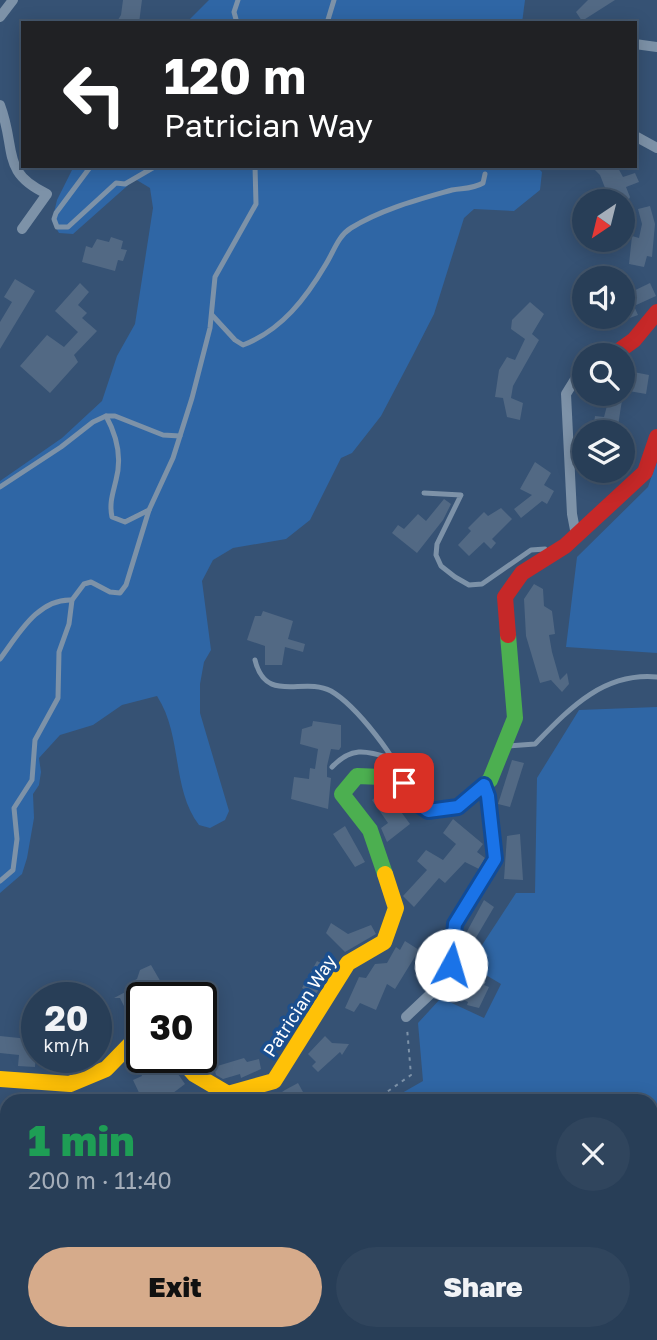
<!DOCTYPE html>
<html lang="en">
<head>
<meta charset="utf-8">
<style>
  :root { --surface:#283e57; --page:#30455d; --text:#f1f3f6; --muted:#a5aeba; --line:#44576d; --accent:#d6ab8b }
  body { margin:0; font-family:"Golos Text",sans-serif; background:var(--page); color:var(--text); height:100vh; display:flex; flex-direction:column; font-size:26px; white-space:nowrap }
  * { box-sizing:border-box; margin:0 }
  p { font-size:23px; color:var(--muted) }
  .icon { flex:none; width:38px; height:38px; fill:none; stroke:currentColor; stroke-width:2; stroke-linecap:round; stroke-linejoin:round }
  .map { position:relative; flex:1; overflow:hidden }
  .panel { position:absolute; left:0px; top:1094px; width:658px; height:247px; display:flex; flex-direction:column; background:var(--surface); border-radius:21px 21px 0 0; box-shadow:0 4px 18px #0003,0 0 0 2px var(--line) }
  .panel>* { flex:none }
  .top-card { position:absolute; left:21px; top:21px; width:616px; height:147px; border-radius:0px; box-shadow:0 4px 18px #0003,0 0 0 2px var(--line); background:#202124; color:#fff; overflow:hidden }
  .needle { width:46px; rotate:215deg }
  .tools { position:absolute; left:572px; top:189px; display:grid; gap:14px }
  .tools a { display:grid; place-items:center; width:63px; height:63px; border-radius:50%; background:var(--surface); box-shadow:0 4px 18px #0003,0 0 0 2px var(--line); font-size:35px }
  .speed { position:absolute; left:21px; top:982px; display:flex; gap:14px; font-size:35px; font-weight:700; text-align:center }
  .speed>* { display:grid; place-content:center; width:91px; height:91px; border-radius:50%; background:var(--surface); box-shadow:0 4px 18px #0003,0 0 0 2px var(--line); line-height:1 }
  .speed small { font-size:18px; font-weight:400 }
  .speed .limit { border:4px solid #111; border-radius:10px; background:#fff; color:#111 }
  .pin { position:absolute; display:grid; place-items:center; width:60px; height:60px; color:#fff; margin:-30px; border-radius:14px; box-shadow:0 4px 10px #0006 }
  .me { position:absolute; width:77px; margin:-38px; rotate:6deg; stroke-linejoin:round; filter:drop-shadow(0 0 5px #0008) }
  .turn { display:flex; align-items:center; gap:24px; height:147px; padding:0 28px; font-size:32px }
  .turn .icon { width:91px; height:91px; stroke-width:2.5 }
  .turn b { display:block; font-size:49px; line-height:60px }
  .round { display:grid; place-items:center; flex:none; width:74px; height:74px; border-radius:37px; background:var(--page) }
  .headline { display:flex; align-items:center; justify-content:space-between; height:119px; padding:0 28px }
  h1 { font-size:42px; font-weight:800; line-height:52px; color:#1e9e55 }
  .button { display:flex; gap:14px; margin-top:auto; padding:14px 28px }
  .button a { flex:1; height:80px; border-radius:42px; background:var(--accent); color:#111; font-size:28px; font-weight:800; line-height:80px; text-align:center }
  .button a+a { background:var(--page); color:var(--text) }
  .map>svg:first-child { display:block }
  .green { fill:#2f66a5 }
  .building { fill:#526984 }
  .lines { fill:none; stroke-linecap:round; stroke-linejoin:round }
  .path { stroke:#7d92a8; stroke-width:2; stroke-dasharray:3.5 5; stroke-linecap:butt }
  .lane { stroke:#7d92a8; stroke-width:5 }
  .street { stroke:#7d92a8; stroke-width:10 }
  .fast { stroke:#4caf50; stroke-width:16 }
  .slow { stroke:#ffc107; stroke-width:16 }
  .jam { stroke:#c62828; stroke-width:16 }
  .route-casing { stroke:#114b97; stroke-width:18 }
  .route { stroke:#1a73e8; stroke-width:12 }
  .labels { text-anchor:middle; stroke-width:7; stroke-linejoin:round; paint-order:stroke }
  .street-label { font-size:18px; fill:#fff; stroke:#1b4f8f }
</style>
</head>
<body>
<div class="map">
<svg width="657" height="1340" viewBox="0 0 657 1340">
  <rect width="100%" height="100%" fill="#365274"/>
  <!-- green -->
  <g class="green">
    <path d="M 209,0 L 525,0 L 522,23 L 186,23 Z"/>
    <path d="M 74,166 L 536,166 L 542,172 L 540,190 L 514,211 L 474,209 L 464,218 L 434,314 L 412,357 L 381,416 L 352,453 L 341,458 L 310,520 L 286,539 L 233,548 L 213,560 L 202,581 L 211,650 L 204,662 L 200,684 L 200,713 L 229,811 L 225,820 L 210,828 L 199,825 C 171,788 183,736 157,696 L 122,705 L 93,725 L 60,735 L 39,758 L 41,772 L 39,785 L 33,794 L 34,818 L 27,858 L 22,874 L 0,893 L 0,481 L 62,438 L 102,401 L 117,356 L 135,324 L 153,208 L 150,188 L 135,179 L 73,234 L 59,233 L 52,221 L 57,200 Z"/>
    <path d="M 657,461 L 657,653 L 566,647 L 577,557 L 648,487 Z"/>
    <path d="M 657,707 L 657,1130 L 651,1131 L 651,1101 L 388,1101 L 423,1081 L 418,1023 L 441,998 L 484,1018 L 501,984 L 469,965 L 516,893 L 535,893 L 537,778 L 579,710 Z"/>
    <path d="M 657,1161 L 657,1340 L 0,1340 L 0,1241 L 7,1240 L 7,1334 L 651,1334 L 651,1162 Z"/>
  </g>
  <!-- building -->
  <g class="building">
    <path d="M 123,0 L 142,0 L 139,23 L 116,23 L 121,15 Z"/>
    <path d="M 588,0 L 615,0 L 582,21 L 576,12 Z"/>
    <path d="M 591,166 L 617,166 L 623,177 L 635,173 L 639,182 L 626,187 L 630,197 L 628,201 L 588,201 L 607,193 L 600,175 Z"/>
    <path d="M 650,206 L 655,224 L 652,257 L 647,256 L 644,267 L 629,264 L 632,236 L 639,238 L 642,224 L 638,209 Z"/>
    <path d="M 111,237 L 123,241 L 121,249 L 127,250 L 123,261 L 118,260 L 115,271 L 82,262 L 86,246 L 92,248 L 97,239 L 109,242 Z"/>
    <path d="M 15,279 L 35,291 L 0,349 L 0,322 L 12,302 L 4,297 Z"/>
    <path d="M 80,283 L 89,292 L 78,305 L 87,313 L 82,318 L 97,331 L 74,355 L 78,362 L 50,393 L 20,366 L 47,335 L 64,347 L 78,332 L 55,311 Z"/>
    <path d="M 650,283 L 656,296 L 634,306 L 638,315 L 627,319 L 623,296 Z"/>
    <path d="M 530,302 L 544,314 L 532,334 L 539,340 L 513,386 L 511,398 L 523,403 L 520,420 L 507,417 L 503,398 L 495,397 L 499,370 L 507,357 L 515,360 L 525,339 L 511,329 L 512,320 Z"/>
    <path d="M 623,370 L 649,375 L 646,394 L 623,390 Z"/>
    <path d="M 610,394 L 623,394 L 617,432 L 593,431 L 595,416 L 604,417 Z"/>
    <path d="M 535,462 L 551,473 L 544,485 L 554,491 L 547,504 L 542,501 L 521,518 L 514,509 L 532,495 L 520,489 Z"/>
    <path d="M 444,499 L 451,504 L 443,520 L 417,553 L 392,533 L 398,525 L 404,529 L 418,514 L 426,521 Z"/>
    <path d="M 501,508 L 512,519 L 492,539 L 496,543 L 491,549 L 484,542 L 469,556 L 458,545 L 471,531 L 468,528 L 484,512 L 488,516 Z"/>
    <path d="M 534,584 L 543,589 L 544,606 L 552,611 L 555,634 L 549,635 L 552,652 L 560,680 L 567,673 L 569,684 L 562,692 L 551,680 L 540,683 L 526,636 L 524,599 Z"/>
    <path d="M 263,611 L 293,621 L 288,639 L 305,644 L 303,652 L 285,647 L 282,665 L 265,665 L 265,646 L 247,640 L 255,616 L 261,616 Z"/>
    <path d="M 313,721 L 341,725 L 341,747 L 339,750 L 331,749 L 327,766 L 327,777 L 331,778 L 328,809 L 291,799 L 294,777 L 309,779 L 310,768 L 315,769 L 318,749 L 300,744 L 302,729 L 312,726 Z"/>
    <path d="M 512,760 L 524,763 L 510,807 L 498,804 Z"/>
    <path d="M 378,795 L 387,805 L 392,808 L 396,805 L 410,824 L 387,842 L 381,828 L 388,823 L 372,800 Z"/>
    <path d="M 453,819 L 483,844 L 477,852 L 485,858 L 479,869 L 465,862 L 445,883 L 439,878 L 414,907 L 403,896 L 427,870 L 417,861 L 426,850 L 443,860 L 456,844 L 443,833 Z"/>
    <path d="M 345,826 L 365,862 L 355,867 L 333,834 Z"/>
    <path d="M 520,834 L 523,880 L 504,879 L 507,836 Z"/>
    <path d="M 484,900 L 494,907 L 474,941 L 464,937 Z"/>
    <path d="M 331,923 L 348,934 L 371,925 L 376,934 L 345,952 L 326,933 Z"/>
    <path d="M 405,941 L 419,950 L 395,989 L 387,984 L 376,1010 L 360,1003 L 354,1012 L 345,1008 L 359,977 L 366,978 L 375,964 L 387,963 L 396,947 L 400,950 Z"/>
    <path d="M 317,961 L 332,969 L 307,1008 L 299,1004 L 307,991 L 302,988 Z"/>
    <path d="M 151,965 L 170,998 L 136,998 L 139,1004 L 126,1010 L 120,998 L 114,998 L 133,988 L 131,982 L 137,979 L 140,970 Z"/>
    <path d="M 469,974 L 486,982 L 484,985 L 489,987 L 479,1008 L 467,1005 L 468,1002 L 460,998 Z"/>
    <path d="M 0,1036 L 29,1039 L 28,1052 L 36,1052 L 35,1067 L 18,1066 L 19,1055 L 0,1053 Z"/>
    <path d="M 325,1036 L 332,1043 L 349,1044 L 342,1055 L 340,1052 L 318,1072 L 312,1066 L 316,1062 L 308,1054 Z"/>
    <path d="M 244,1058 L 247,1062 L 259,1059 L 261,1069 L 241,1078 L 240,1074 L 223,1079 L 216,1075 L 214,1067 Z"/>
    <path d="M 165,1063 L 167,1066 L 171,1064 L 185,1084 L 173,1093 L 176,1098 L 171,1101 L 143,1101 L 133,1080 L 142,1076 L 141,1073 Z"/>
    <path d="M 298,1083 L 308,1101 L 269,1101 L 285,1090 Z"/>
  </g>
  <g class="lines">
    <!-- path -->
    <g class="path">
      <path d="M 374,1101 L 411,1075 L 407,1028"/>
      <path d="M 522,1101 L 522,1094 L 551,1095"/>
      <path d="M 0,1191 L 7,1191"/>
      <path d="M 570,1340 L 572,1334"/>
    </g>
    <!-- lane -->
    <g class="lane">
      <path d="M 237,23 L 234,12 L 238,0"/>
      <path d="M 327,23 L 334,0"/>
      <path d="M 91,166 L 56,213 L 54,219 L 57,227 L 68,227 L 116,183 L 125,184 L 156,166"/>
      <path d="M 212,315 L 235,340 L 243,345 C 282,330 306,298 326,264 C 334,251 338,236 351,228 C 382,209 417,200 452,190 C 463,188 473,189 483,183 L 485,174"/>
      <path d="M 106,416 C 117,436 122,458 116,480 C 113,493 109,503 112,517 L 125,522 L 149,510"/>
      <path d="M 0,487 L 61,447 L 93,422 L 106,416 L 115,416 L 163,435 L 180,436"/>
      <path d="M 424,493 L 461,495 L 437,544 L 436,555 L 441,566 L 455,577 L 469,585 L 482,584 L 531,550 L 545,549 L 547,553"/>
      <path d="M 0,659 C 18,635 38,598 72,600"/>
      <path d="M 255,660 C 266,705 303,676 331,691 C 355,705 401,761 405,788"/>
      <path d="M 507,746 L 535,744 C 569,709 603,672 657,677"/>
      <path d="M 332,767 C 351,747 365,750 390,758"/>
      <path d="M 0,881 L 13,870 L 17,839 L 14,808 L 32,780 L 35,740 L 58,698 L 59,652 L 69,624 L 72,600 L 84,584 L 91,582 L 110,592 L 120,593 L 126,585 L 149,510 L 173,458 L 192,398 L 210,328 L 215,277 L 256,204 L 255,166"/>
      <path d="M 651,1144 L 657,1139"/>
      <path d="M 651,1296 L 657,1287"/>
      <path d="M 589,1340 L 589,1334"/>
      <path d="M 619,1340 L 623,1334"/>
    </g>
    <!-- street -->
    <g class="street">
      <path d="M 0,17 L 13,0"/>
      <path d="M 635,44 L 657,47"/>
      <path d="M 0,105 C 17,150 0,172 47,194 L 22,229"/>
      <path d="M 635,136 L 657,148"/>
      <path d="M 576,535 L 572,514 L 566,394 L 579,373 L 584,370"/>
      <path d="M 406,1017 L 441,984 L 451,965 L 455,924 L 494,859 L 488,796 L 484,785"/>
    </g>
    <!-- fast -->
    <path class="fast" d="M 385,874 L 370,830 L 342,794 L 357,776 L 382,777 L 428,811 L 458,807 L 490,780 L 515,718 L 508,635"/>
    <!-- slow -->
    <g class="slow">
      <path d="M 179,1057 L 194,1074 L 228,1094 L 274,1081 L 348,963 L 384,942 L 396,908 L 385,874"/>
      <path d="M 0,1079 L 70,1084 L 106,1069 L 142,1032"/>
    </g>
    <!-- jam -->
    <g class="jam">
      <path d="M 613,355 L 634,340 L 657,312"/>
      <path d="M 508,635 L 505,597 L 522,573 L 565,546 L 645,472 L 657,437"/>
    </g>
  </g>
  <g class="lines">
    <defs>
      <path id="route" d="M 404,783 L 406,795 L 428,811 L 458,807 L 484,785 L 488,796 L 495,859 L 455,924 L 451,965"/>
    </defs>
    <!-- route casing -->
    <use href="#route" class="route-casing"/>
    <!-- route -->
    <use href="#route" class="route"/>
  </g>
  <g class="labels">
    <!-- street labels -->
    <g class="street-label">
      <text transform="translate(300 1006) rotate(-57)" y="6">Patrician Way</text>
    </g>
  </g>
</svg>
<div class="tools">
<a><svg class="needle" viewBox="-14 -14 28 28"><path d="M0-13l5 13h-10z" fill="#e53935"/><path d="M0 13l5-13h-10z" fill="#a5aeba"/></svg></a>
<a><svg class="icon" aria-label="sound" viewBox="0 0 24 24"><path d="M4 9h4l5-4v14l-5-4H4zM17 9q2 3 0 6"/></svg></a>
<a><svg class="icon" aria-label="search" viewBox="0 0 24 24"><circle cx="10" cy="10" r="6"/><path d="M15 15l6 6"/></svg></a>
<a><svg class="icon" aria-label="layers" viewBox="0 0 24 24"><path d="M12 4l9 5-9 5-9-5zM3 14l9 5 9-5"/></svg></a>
</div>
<div class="speed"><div>20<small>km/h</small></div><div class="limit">30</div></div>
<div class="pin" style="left:404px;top:783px;background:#d93025"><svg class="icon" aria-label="arrive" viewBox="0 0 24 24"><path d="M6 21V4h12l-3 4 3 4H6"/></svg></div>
<svg class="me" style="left:451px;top:965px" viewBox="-20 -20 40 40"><circle r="19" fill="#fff"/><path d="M0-13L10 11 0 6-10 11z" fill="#1a73e8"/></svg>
<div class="top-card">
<div class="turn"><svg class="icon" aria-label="left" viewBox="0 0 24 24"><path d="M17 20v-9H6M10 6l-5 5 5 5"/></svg><div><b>120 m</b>Patrician Way</div></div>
</div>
<section class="panel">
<div class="headline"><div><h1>1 min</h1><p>200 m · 11:40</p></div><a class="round"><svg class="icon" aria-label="close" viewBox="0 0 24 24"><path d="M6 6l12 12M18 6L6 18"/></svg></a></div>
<div class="button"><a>Exit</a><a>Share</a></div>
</section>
</div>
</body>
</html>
